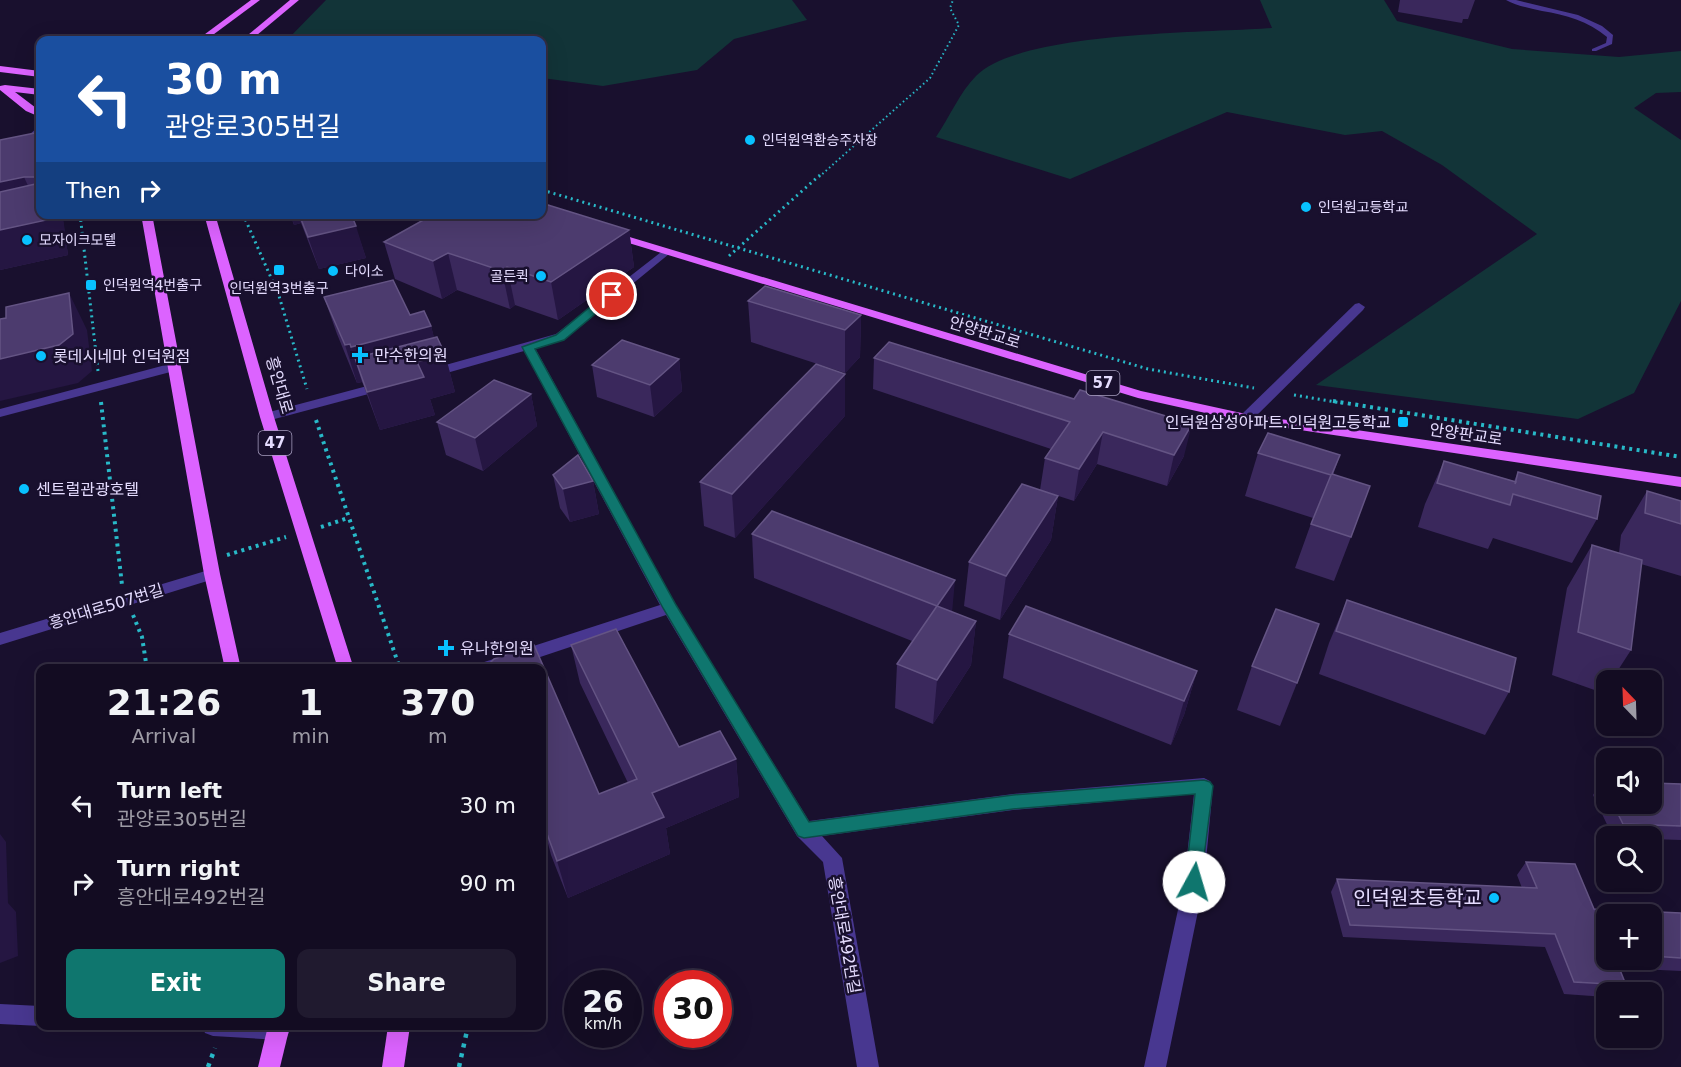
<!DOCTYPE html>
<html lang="en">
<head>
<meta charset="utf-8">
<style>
  :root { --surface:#130c22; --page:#201a2f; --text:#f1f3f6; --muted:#9d9ba5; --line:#322c40; --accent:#0f766e }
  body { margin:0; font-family:"DejaVu Sans","Noto Sans KR",sans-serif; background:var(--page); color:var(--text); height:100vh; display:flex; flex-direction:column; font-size:22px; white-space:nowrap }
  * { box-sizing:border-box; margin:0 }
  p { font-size:20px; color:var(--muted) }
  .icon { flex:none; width:33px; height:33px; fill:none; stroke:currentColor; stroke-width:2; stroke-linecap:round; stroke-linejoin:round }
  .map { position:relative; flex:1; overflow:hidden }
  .drawer { position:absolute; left:36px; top:664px; width:510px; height:366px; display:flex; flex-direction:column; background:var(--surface); border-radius:12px; box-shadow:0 6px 24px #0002,0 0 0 2px var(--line) }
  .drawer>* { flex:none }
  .top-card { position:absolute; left:36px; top:36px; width:510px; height:183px; border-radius:12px; box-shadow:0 6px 24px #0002,0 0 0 2px var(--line); background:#1a4fa0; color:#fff; overflow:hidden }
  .needle { width:39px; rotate:337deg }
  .fabs { position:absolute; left:1596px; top:670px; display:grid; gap:12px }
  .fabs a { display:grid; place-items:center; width:66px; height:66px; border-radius:12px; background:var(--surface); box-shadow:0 6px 24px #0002,0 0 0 2px var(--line); font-size:30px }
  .speed { position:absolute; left:564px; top:970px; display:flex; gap:12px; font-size:30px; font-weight:700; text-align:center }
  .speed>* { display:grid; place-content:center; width:78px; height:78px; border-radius:50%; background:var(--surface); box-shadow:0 6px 24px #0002,0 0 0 2px var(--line); line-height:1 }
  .speed small { font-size:15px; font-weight:400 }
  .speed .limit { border:9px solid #d22; background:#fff; color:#111 }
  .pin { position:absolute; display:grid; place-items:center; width:51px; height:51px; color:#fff; margin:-26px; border:3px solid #fff; border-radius:50%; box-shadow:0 2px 6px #0007 }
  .me { position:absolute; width:66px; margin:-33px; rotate:6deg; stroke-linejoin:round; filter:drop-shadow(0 0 4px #0008) }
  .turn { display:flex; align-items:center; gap:21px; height:126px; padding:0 30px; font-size:27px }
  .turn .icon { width:78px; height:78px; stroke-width:2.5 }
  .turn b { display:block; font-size:42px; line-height:51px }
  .then { display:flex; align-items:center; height:57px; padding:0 30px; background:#0003; gap:12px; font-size:22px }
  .eta { display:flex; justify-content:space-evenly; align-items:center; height:102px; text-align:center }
  .eta b { font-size:36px; font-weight:700; line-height:42px }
  .primary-button { display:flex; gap:12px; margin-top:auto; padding:12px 30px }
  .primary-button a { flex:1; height:69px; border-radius:12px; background:var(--accent); color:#fff; font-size:24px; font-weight:700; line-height:69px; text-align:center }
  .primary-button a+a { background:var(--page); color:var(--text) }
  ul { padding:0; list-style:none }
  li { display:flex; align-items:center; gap:18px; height:78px; padding:0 30px }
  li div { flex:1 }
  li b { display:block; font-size:22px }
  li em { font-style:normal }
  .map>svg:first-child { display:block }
  .green { fill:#123438 }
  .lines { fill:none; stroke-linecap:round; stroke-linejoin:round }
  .path-far3 { stroke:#28b9c8; stroke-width:2; stroke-dasharray:1.5 3; stroke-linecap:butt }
  .path-far2 { stroke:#28b9c8; stroke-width:3; stroke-dasharray:2 4; stroke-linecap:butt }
  .path-far1 { stroke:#28b9c8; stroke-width:4; stroke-dasharray:3 4.5; stroke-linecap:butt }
  .path { stroke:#28b9c8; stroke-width:4.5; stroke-dasharray:4 6; stroke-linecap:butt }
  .service { fill:#483790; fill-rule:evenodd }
  .minor { fill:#483790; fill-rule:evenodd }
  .primary { fill:#dc63ff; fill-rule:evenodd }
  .wall { fill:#3a285c; fill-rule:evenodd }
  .shaded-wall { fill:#251642 }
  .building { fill:#4c3b6e; stroke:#645484; stroke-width:1.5 }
  .route { fill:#0f766e; stroke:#0a4d48; stroke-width:1.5 }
  .poi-dot { fill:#08c1ff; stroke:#19102e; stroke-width:2 }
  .labels { text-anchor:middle; stroke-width:5; stroke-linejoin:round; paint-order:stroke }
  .far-poi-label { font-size:14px; fill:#e5dcff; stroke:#19102e; text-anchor:start }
  .shield { fill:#19102e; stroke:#a89fc0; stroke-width:1.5 }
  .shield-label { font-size:15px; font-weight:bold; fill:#e5dcff }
  .street-label { font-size:16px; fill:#e5dcff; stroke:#19102e }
  .poi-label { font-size:16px; fill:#e5dcff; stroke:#19102e; text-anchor:start }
  .near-poi-label { font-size:20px; fill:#e5dcff; stroke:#19102e; text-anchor:end }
</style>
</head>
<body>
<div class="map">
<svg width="1681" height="1067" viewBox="0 0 1681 1067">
  <rect width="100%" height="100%" fill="#19102e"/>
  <!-- green -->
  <g class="green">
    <path d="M 326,0 L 792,0 L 807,20 L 734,39 L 697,70 L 603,86 L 542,78 L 542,40 L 287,40 Z"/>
    <path d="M 1260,0 L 1384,0 L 1397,21 L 1512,49 L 1619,57 L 1681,51 L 1681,92 L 1656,93 L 1634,108 L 1681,140 L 1681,301 L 1634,393 L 1578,419 L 1316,385 L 1537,234 L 1442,165 L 1382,131 L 1345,135 L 1227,112 L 1070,179 L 936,137 C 949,118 960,92 976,76 C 1020,31 1207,33 1272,28 Z"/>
  </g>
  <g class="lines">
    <!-- path-far3 -->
    <path class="path-far3" d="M 819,177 L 930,78 L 959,25 L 950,8 L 953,0"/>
    <!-- path-far2 -->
    <g class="path-far2">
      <path d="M 542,190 L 1148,369 L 1254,388"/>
      <path d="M 80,214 L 98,371"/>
      <path d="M 243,214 L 279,296 L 307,389"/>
      <path d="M 729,256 L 820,175"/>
      <path d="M 1294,395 L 1342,403"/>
    </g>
    <!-- path-far1 -->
    <g class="path-far1">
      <path d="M 1333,401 L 1681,457"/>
      <path d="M 101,402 L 122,585"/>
      <path d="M 316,420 L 400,669"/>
      <path d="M 321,527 L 348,518"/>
      <path d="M 227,555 L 286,537"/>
      <path d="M 133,615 L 142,637 L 147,669"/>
    </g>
    <!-- path -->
    <g class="path">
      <path d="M 208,1067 L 215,1048"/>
      <path d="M 459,1067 L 468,1026"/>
    </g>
    <!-- service -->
    <path class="service" d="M 1506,0 L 1516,0 L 1578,15 L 1602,26 L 1613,35 L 1612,44 L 1596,51 L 1592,51 L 1592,49 L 1606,43 L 1607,37 C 1588,21 1566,15 1542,11 C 1530,8 1516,6 1506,0 Z"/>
    <!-- minor -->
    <g class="minor">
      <path d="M 40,125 L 40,133 L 0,171 L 0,162 Z"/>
      <path d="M 665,249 L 671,252 L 669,254 L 564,340 L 535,348 L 676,605 L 809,821 L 1013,794 L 1204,778 L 1210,781 L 1213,786 L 1204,882 L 1166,1067 L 1144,1067 L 1184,882 L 1194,794 L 1013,810 L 822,836 L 842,858 L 879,1067 L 857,1067 L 823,862 L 797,836 L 666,615 L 504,669 L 476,669 L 478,664 L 660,605 L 524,351 L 429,378 L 423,374 L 424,371 L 556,334 Z"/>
      <path d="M 1359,303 L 1365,307 L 1363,310 L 1251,421 L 1241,421 L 1239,418 L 1241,415 L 1355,304 Z"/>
      <path d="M 173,363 L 179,367 L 178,370 L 0,417 L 0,409 Z"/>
      <path d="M 386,381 L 391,382 L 393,385 L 391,388 L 267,421 L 260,417 L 262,414 Z"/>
      <path d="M 212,569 L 220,574 L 217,578 L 0,645 L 0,633 Z"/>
      <path d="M 0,1004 L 40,1006 L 41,1026 L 0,1024 Z"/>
      <path d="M 202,1026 L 288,1026 L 290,1030 L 287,1037 L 279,1040 L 213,1036 L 205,1033 Z"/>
    </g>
    <!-- primary -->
    <g class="primary">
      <path d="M 251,0 L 260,0 L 206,40 L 197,40 Z"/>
      <path d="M 290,0 L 299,0 L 251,40 L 242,40 Z"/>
      <path d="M 0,66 L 40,71 L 40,77 L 0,72 Z"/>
      <path d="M 5,85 L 40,89 L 40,95 L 15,92 L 40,111 L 40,117 L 26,111 L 0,90 L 0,86 Z"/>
      <path d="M 141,214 L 152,214 L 220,574 L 241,669 L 225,669 L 204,574 Z"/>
      <path d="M 204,214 L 215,214 L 274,417 L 354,669 L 338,669 L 260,417 Z"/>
      <path d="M 613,232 L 1141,391 L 1246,414 L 1681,477 L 1681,487 L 1246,422 L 1138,398 L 609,237 L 607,235 Z"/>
      <path d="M 268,1026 L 290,1026 L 280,1067 L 258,1067 Z"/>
      <path d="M 388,1026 L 410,1026 L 404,1067 L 382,1067 Z"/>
    </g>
  </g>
  <!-- wall -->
  <g class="wall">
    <path d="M 1400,0 L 1475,0 L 1468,19 L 1463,19 L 1462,23 L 1398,12 Z"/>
    <path d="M 40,132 L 40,214 L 62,214 L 68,255 L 0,270 L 0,140 Z"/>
    <path d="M 290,214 L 351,214 L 366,258 L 319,269 L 301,223 L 294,225 Z"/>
    <path d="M 532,216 L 629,230 L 634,267 L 558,320 L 515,305 L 510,309 L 457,290 L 442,299 L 395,279 L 384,242 Z"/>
    <path d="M 324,297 L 410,315 L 431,326 L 434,338 L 445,354 L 455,392 L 430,399 L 435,415 L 380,430 L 363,384 L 362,382 L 357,383 L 337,334 Z"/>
    <path d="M 748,301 L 861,315 L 860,357 L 845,373 L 751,342 Z"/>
    <path d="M 874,358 L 1184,456 L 1167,486 L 1097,464 L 1074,501 L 1040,490 L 1045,458 L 1051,449 L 873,389 Z"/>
    <path d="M 679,359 L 682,391 L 654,417 L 597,397 L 592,365 Z"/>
    <path d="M 531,394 L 537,426 L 483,471 L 446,455 L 437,422 Z"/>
    <path d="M 845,416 L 735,538 L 704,526 L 700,482 Z"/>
    <path d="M 1258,453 L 1340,455 L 1333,475 L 1351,537 L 1334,581 L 1295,568 L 1313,518 L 1245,496 Z"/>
    <path d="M 1444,461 L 1514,481 L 1518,472 L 1597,519 L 1572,563 L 1493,538 L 1488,549 L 1418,527 L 1425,504 Z"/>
    <path d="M 553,475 L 593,481 L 599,514 L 570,522 L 560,508 Z"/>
    <path d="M 1647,491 L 1681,501 L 1681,576 L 1641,564 L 1631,650 L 1611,681 L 1606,681 L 1606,687 L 1603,693 L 1552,675 L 1567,588 L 1592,545 L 1619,553 L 1621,535 Z"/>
    <path d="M 1058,496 L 1051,540 L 1000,620 L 964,606 L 969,562 Z"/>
    <path d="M 752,534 L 976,621 L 971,665 L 933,724 L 895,708 L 897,664 L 912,641 L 754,578 Z"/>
    <path d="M 1347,600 L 1509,692 L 1485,735 L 1319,674 L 1329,643 Z"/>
    <path d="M 1009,634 L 1197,671 L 1184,715 L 1171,745 L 1003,678 Z"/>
    <path d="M 571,645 L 679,747 L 736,759 L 739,797 L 666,828 L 670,854 L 568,898 L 551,855 L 542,820 L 543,817 L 542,814 L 542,669 L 599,794 L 628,783 L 580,683 Z"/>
    <path d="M 1252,666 L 1297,683 L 1280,726 L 1237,710 Z"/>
    <path d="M 1602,781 L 1606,781 L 1606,804 L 1652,804 L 1681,784 L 1681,840 L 1652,839 L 1652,837 L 1613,837 L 1593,795 Z"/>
    <path d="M 1526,862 L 1594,909 L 1681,913 L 1681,971 L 1619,968 L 1626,985 L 1619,993 L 1606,993 L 1606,997 L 1564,994 L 1545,947 L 1343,937 L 1331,892 L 1337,879 L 1522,888 L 1517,875 ZM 1652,915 L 1652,960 L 1606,960 Z"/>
  </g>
  <!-- shaded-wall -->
  <g class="shaded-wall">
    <path d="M 24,177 L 40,212 L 0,211 L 0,182 Z"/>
    <path d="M 50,214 L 62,214 L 63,217 L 68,255 L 0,270 L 0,230 Z"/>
    <path d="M 291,214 L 298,214 L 301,223 L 294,225 Z"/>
    <path d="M 356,226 L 366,258 L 319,269 L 308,237 Z"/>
    <path d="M 629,230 L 634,267 L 558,320 L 551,282 Z"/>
    <path d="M 448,253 L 457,290 L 442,299 L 433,261 Z"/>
    <path d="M 507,267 L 515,305 L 510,309 L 502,271 Z"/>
    <path d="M 69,293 L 87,330 L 92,371 L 78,383 L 0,401 L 0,359 Z"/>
    <path d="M 861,315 L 860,357 L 845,373 L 845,330 Z"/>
    <path d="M 431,326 L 439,356 L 445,354 L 455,392 L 430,399 L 435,415 L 380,430 L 367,392 L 355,358 L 363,384 L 351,347 Z"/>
    <path d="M 350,344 L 362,382 L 357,383 L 345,345 Z"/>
    <path d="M 679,359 L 682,391 L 654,417 L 650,385 Z"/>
    <path d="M 845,374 L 845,416 L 735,538 L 732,494 Z"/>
    <path d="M 531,394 L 537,426 L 483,471 L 475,438 Z"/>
    <path d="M 1192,424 L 1184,456 L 1167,486 L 1174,455 Z"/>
    <path d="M 1103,432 L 1097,464 L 1074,501 L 1079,469 Z"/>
    <path d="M 593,481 L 599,514 L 570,522 L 563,489 Z"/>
    <path d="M 1058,496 L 1051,540 L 1000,620 L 1006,576 Z"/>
    <path d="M 955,580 L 951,624 L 937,606 Z"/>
    <path d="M 976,621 L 971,665 L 933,724 L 937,680 Z"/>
    <path d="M 1197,671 L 1184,715 L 1171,745 L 1184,701 Z"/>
    <path d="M 736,759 L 739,797 L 666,828 L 670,854 L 568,898 L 557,861 L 652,793 Z"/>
    <path d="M 0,834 L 6,842 L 8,903 L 16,912 L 18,956 L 0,963 Z"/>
  </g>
  <!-- building -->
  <g class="building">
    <path d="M 40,132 L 40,177 L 24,177 L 0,182 L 0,140 Z"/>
    <path d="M 40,183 L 40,214 L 50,214 L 51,219 L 0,230 L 0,192 Z"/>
    <path d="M 548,205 L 629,230 L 551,282 L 507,267 L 502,271 L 448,253 L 433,261 L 384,242 L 434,214 L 529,214 L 532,216 L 534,214 L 542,214 L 542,210 Z"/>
    <path d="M 299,214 L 351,214 L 356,226 L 308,237 Z"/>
    <path d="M 393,280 L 410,315 L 424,311 L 431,326 L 351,347 L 350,344 L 345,345 L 324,297 Z"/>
    <path d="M 765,286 L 861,315 L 845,330 L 748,301 Z"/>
    <path d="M 69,293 L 73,334 L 59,345 L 0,359 L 0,319 L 6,318 L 6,307 Z"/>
    <path d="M 437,337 L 445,354 L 417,362 L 424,377 L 367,392 L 355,358 Z"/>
    <path d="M 622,340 L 679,359 L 650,385 L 592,365 Z"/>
    <path d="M 889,342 L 1074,399 L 1080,390 L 1192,424 L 1174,455 L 1103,432 L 1079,469 L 1045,458 L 1070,422 L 874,358 Z"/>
    <path d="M 816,364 L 845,374 L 732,494 L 700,482 Z"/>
    <path d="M 494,380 L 531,394 L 475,438 L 437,422 Z"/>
    <path d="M 1268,433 L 1340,455 L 1332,474 L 1370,486 L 1351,537 L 1311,524 L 1331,475 L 1258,453 Z"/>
    <path d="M 578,455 L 593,481 L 563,489 L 553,475 Z"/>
    <path d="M 1444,461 L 1516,482 L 1515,484 L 1518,472 L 1601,496 L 1597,519 L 1513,494 L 1510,505 L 1437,483 Z"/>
    <path d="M 1022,484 L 1058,496 L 1006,576 L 969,562 Z"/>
    <path d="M 1647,491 L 1681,501 L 1681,524 L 1645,513 Z"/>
    <path d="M 772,511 L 955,580 L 937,606 L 752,534 Z"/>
    <path d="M 1592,545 L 1642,560 L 1631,650 L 1578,632 Z"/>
    <path d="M 1347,600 L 1516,658 L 1509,692 L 1336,631 Z"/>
    <path d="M 937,606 L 976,621 L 937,680 L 897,664 Z"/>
    <path d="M 1026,606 L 1197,671 L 1184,701 L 1009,634 Z"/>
    <path d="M 1276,609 L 1319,624 L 1297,683 L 1252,666 Z"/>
    <path d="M 616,629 L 679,747 L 720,731 L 736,759 L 652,793 L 664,817 L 557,861 L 542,820 L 542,817 L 546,815 L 542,804 L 542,669 L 484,669 L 494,659 L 534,645 L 599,794 L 637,779 L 571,645 Z"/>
    <path d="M 1602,781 L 1606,781 L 1606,790 Z"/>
    <path d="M 1652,783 L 1681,784 L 1681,826 L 1623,824 L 1613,804 L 1652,804 Z"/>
    <path d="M 1526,862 L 1575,864 L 1594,909 L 1681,913 L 1681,958 L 1652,956 L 1652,915 L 1606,915 L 1606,960 L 1616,960 L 1626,985 L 1574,982 L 1555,934 L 1350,925 L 1337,879 L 1537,888 Z"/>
  </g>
  <!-- route -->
  <path class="route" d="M 608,292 L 618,295 L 564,340 L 535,349 L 676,605 L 809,822 L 1013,795 L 1204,780 L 1210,782 L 1213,786 L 1200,888 L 1194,890 L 1188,888 L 1185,882 L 1195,794 L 1013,809 L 804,838 L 798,836 L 663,608 L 522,347 L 556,335 Z"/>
  <!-- markers -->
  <g class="poi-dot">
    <circle cx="750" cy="140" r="6"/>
    <circle cx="1306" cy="207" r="6"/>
    <circle cx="27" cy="240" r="6"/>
    <rect x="273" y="264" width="12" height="12" rx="3"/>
    <circle cx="333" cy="271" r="6"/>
    <circle cx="541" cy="276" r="6"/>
    <rect x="85" y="279" width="12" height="12" rx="3"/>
    <path d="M357 346h6v6h6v6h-6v6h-6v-6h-6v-6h6z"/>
    <circle cx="41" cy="356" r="6"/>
    <rect x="1397" y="416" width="12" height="12" rx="3"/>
    <circle cx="24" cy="489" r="6"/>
    <path d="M443 639h6v6h6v6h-6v6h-6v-6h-6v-6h6z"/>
    <circle cx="1494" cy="898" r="6"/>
  </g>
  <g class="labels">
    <!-- far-poi labels -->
    <g class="far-poi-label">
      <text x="762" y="145">인덕원역환승주차장</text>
      <text x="1318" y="212">인덕원고등학교</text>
      <text x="39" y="245">모자이크모텔</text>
      <text x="345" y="276">다이소</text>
      <text x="529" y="281" text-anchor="end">골든퀵</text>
      <text x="103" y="290">인덕원역4번출구</text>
      <text x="279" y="293" text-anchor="middle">인덕원역3번출구</text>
    </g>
    <!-- shield labels -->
    <g class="shield">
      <rect x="1086.5" y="371" width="33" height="24" rx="4.5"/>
      <rect x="258.5" y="431" width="33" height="24" rx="4.5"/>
    </g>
    <g class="shield-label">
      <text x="1103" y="388">57</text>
      <text x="275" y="448">47</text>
    </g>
    <!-- street labels -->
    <g class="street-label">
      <text transform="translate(985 332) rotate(17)" y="6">안양판교로</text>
      <text transform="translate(280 385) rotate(74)" y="6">흥안대로</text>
      <text transform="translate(1466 434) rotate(8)" y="6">안양판교로</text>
      <text transform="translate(106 606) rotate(-17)" y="6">흥안대로507번길</text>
      <text transform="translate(845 935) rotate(80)" y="6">흥안대로492번길</text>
    </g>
    <!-- poi labels -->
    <g class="poi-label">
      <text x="374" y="361">만수한의원</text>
      <text x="53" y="362">롯데시네마 인덕원점</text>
      <text x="1391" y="428" text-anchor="end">인덕원삼성아파트.인덕원고등학교</text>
      <text x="36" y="495">센트럴관광호텔</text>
      <text x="460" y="654">유나한의원</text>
    </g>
    <!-- near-poi labels -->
    <g class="near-poi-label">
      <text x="1482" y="905">인덕원초등학교</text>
    </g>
  </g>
</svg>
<div class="fabs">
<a><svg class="needle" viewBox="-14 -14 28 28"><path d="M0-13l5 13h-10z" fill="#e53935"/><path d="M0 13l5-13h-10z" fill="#9d9ba5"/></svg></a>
<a><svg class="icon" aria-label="sound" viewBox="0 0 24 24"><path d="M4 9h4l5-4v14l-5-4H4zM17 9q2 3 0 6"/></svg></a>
<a><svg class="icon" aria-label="search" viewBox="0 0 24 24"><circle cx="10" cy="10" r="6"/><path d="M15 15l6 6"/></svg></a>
<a>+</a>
<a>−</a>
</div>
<div class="speed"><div>26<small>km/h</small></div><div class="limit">30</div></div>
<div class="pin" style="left:612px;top:295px;background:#d93025"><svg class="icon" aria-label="arrive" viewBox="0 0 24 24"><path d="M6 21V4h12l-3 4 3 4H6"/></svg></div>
<svg class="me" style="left:1194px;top:882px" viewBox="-20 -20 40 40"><circle r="19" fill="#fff"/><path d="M0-13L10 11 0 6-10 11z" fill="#0f766e"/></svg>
<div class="top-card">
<div class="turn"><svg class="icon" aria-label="left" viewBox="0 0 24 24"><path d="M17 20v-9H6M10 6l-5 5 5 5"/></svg><div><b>30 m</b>관양로305번길</div></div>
<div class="then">Then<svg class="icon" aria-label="right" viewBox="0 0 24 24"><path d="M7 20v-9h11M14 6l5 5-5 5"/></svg></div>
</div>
<section class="drawer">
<div class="eta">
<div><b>21:26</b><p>Arrival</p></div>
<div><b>1</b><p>min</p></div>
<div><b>370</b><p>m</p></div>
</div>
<ul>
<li><svg class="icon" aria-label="left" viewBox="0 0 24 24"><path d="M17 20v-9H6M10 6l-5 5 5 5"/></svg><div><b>Turn left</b><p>관양로305번길</p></div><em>30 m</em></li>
<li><svg class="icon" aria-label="right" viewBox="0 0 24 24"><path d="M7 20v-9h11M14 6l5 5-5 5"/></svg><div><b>Turn right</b><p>흥안대로492번길</p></div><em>90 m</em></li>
</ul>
<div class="primary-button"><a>Exit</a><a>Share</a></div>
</section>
</div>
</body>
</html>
